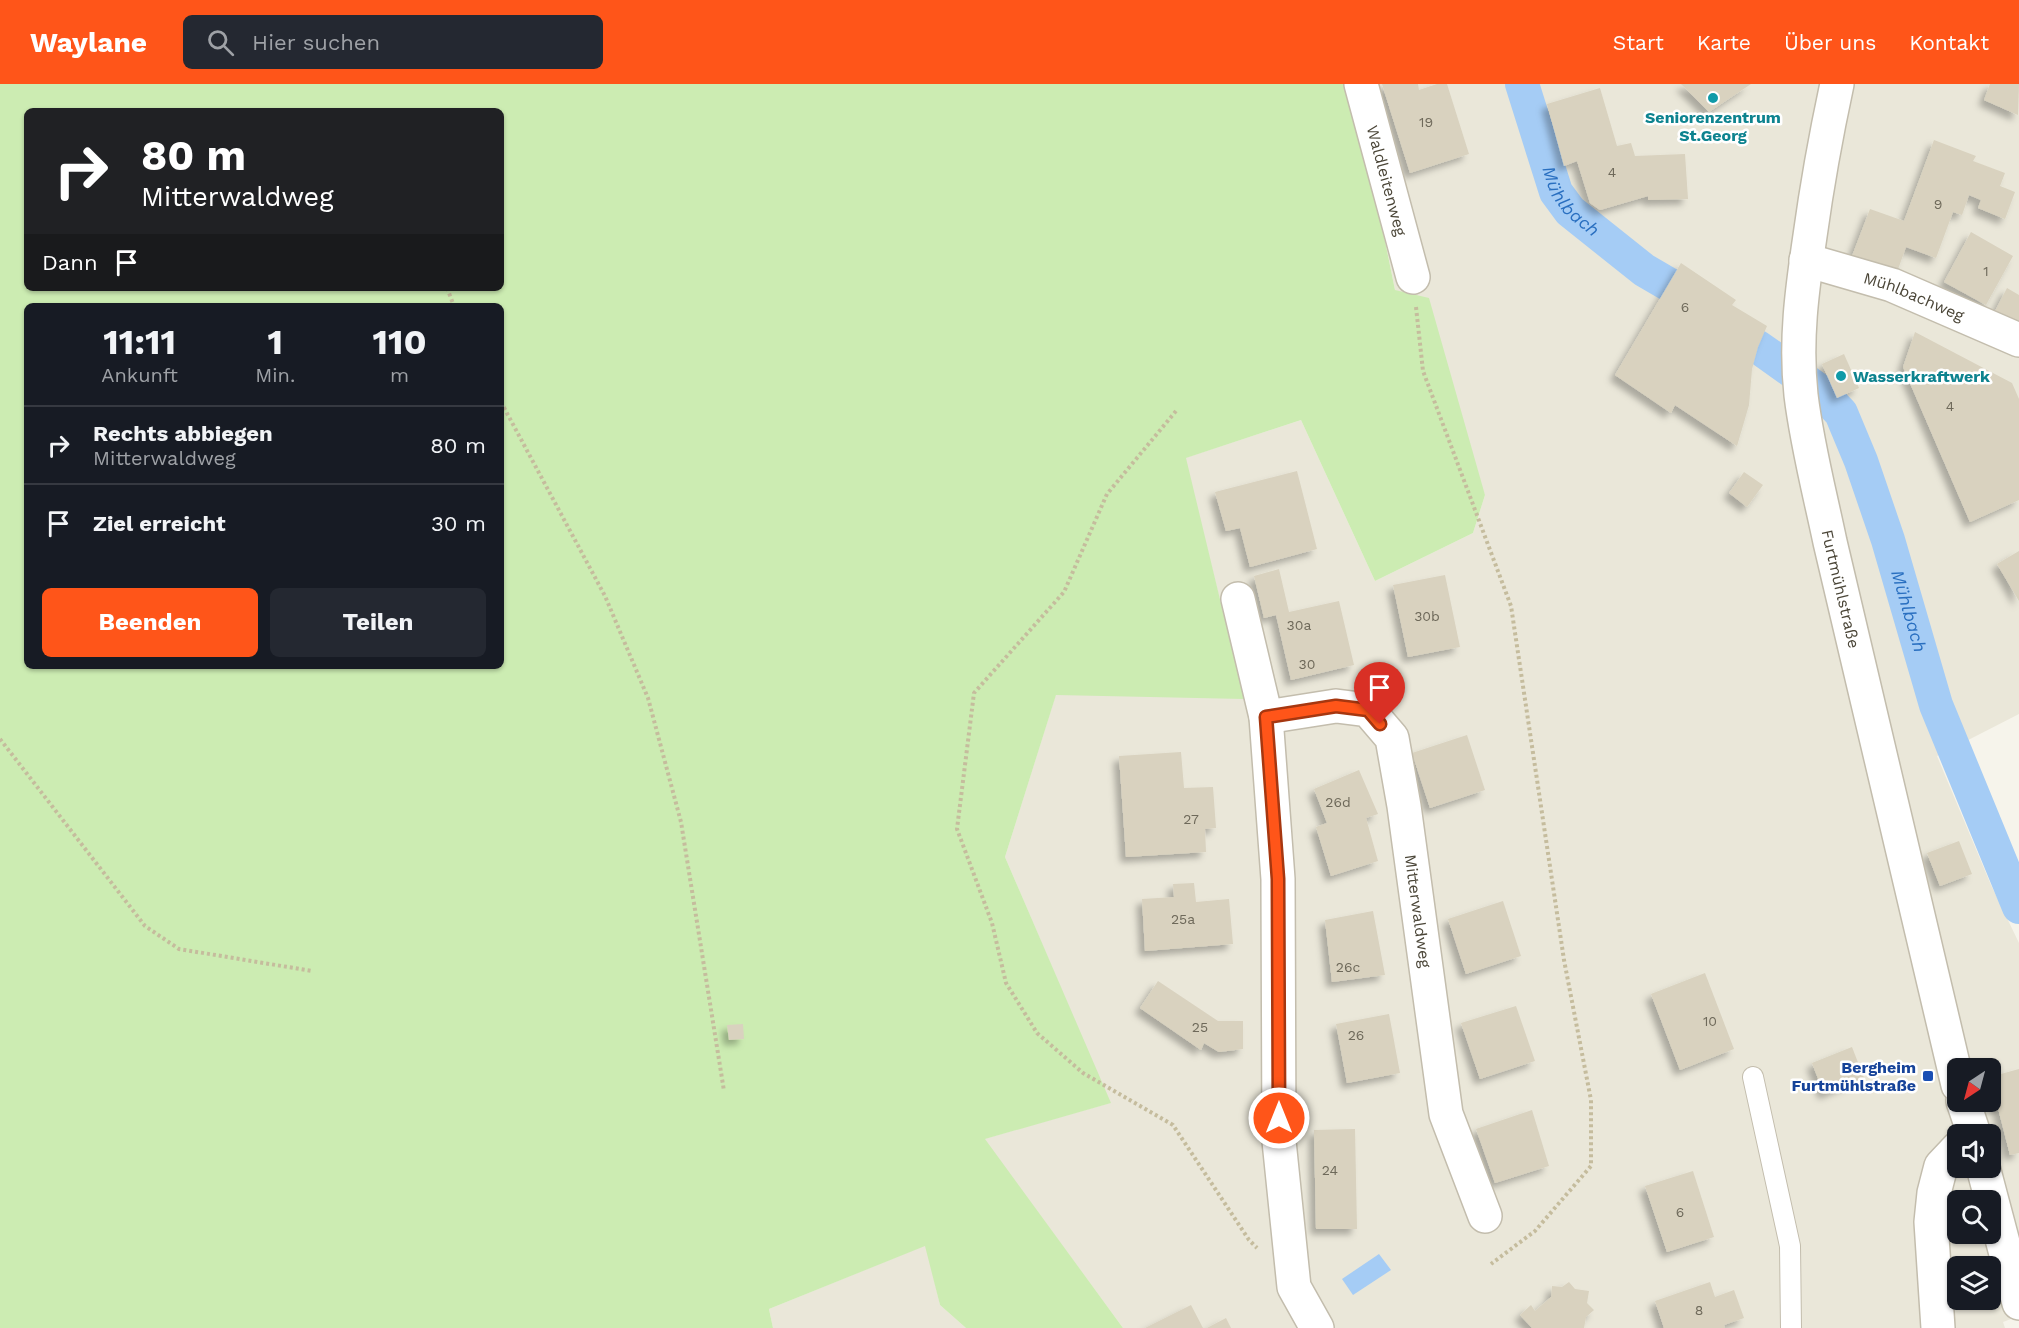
<!DOCTYPE html>
<html lang="de">
<head>
<meta charset="utf-8">
<style>
  :root { --surface:#171b24; --page:#242831; --text:#f1f3f6; --muted:#9ea1a6; --line:#363941; --accent:#ff5519 }
  body { margin:0; font-family:"Work Sans",sans-serif; background:var(--page); color:var(--text); height:100vh; display:flex; flex-direction:column; font-size:22px; white-space:nowrap }
  * { box-sizing:border-box; margin:0 }
  p { font-size:20px; color:var(--muted) }
  .icon { flex:none; width:33px; height:33px; fill:none; stroke:currentColor; stroke-width:2; stroke-linecap:round; stroke-linejoin:round }
  .map { position:relative; flex:1; overflow:hidden }
  .drawer { position:absolute; left:24px; top:219px; width:480px; height:366px; display:flex; flex-direction:column; background:var(--surface); border-radius:9px; box-shadow:0 2px 4px #0004 }
  .drawer>* { flex:none }
  .guide { position:absolute; left:24px; top:24px; width:480px; height:183px; border-radius:9px; box-shadow:0 2px 4px #0004; background:#202124; color:#fff; overflow:hidden }
  .needle { width:39px; rotate:216deg }
  .fabs { position:absolute; left:1947px; top:974px; display:grid; gap:12px }
  .fabs a { display:grid; place-items:center; width:54px; height:54px; border-radius:9px; background:var(--surface); box-shadow:0 2px 4px #0004; font-size:30px }
  .pin { position:absolute; display:grid; place-items:center; width:51px; height:51px; color:#fff; margin:-62px -26px; border-radius:50% 50% 50% 0; rotate:-45deg; box-shadow:0 0 6px #0007 }
  .pin .icon { rotate:45deg }
  .me { position:absolute; width:66px; margin:-33px; rotate:0deg; stroke-linejoin:round; filter:drop-shadow(0 0 4px #0008) }
  .turn { display:flex; align-items:center; gap:21px; height:126px; padding:0 18px; font-size:27px }
  .turn .icon { width:78px; height:78px; stroke-width:2.5 }
  .turn b { display:block; font-size:42px; line-height:51px }
  .then { display:flex; align-items:center; height:57px; padding:0 18px; background:#0003; gap:12px; font-size:22px }
  .eta { display:flex; justify-content:space-evenly; align-items:center; height:102px; text-align:center }
  .eta b { font-size:36px; font-weight:700; line-height:42px }
  .primary-button { display:flex; gap:12px; margin-top:auto; padding:12px 18px }
  .primary-button a { flex:1; height:69px; border-radius:9px; background:var(--accent); color:#fff; font-size:24px; font-weight:700; line-height:69px; text-align:center }
  .primary-button a+a { background:var(--page); color:var(--text) }
  ul { padding:0; list-style:none }
  li { display:flex; align-items:center; gap:18px; height:78px; padding:0 18px; border-top:2px solid var(--line) }
  li div { flex:1 }
  li b { display:block; font-size:22px }
  li em { font-style:normal }
  header { display:flex; align-items:center; gap:36px; box-sizing:border-box; height:84px; padding:0 30px; background:var(--accent); color:#fff }
  header strong { font-size:28px }
  nav { display:flex; gap:33px; margin-inline-start:auto; font-size:21px }
  .search { width:420px; height:54px; background:var(--page); display:flex; align-items:center; gap:15px; box-sizing:border-box; padding:0 21px; border-radius:9px; color:var(--muted); font-size:22px }
  .map>svg:first-child { display:block }
  .residential { fill:#eae7d9; fill-rule:evenodd }
  .green { fill:#ccecb2; fill-rule:evenodd }
  .water { fill:#a5ccf5 }
  .lines { fill:none; stroke-linecap:round; stroke-linejoin:round }
  .canal { stroke:#a5ccf5; stroke-width:34 }
  .building { fill:#d9d2bf; filter:url(#shadow) }
  .lane-casing { stroke:#c3bdad; stroke-width:22 }
  .street-casing { stroke:#c3bdad; stroke-width:36 }
  .path { stroke:#c5bc9d; stroke-width:4; stroke-dasharray:3 3; stroke-linecap:butt }
  .lane { stroke:#fff; stroke-width:20 }
  .street { stroke:#fff; stroke-width:33 }
  .route-casing { stroke:#a63710; stroke-width:15 }
  .route { stroke:#ff5519; stroke-width:10 }
  .culture-dot { fill:#0f9aa8; stroke:#fff; stroke-width:2 }
  .transit-dot { fill:#1a4fb4; stroke:#fff; stroke-width:2 }
  .labels { text-anchor:middle; stroke-width:5; stroke-linejoin:round; paint-order:stroke }
  .number-label { font-size:14px; fill:#6e695a }
  .culture-label { font-size:16px; font-weight:bold; fill:#0d838f; stroke:#fff }
  .street-label { font-size:16px; fill:#4b4638; stroke:#fff }
  .transit-label { font-size:16px; font-weight:bold; fill:#164399; stroke:#fff; text-anchor:end }
  .water-label { font-size:18px; font-style:italic; fill:#296fc0; stroke:#fff }
</style>
</head>
<body>
<header>
<strong>Waylane</strong>
<div class="search"><svg class="icon" aria-label="search" viewBox="0 0 24 24"><circle cx="10" cy="10" r="6"/><path d="M15 15l6 6"/></svg>Hier suchen</div>
<nav><a>Start</a><a>Karte</a><a>Über uns</a><a>Kontakt</a></nav>
</header>
<div class="map">
<svg width="2019" height="1244" viewBox="0 0 2019 1244">
  <defs>
    <filter id="shadow"><feDropShadow dx="-5.5" dy="5.5" stdDeviation="3" flood-color="#0004"/></filter>
  </defs>
  <rect width="100%" height="100%" fill="#f6f4eb"/>
  <!-- residential -->
  <g class="residential">
    <path d="M 1353,0 L 2019,0 L 2019,630 L 1937,672 L 1991,801 L 2019,859 L 2019,1232 L 2003,1238 L 2005,1244 L 1123,1244 L 984,1055 L 1110,1019 L 1005,773 L 1056,610 L 1244,614 L 1185,374 L 1301,336 L 1375,497 L 1473,449 L 1485,411 L 1395,206 ZM 1958,984 L 1990,984 L 1990,1017 L 1958,1017 ZM 1958,1050 L 1990,1050 L 1990,1083 L 1958,1083 ZM 1958,1116 L 1990,1116 L 1990,1149 L 1958,1149 ZM 1958,1182 L 1990,1182 L 1990,1215 L 1958,1215 Z"/>
    <path d="M 926,1161 L 940,1221 L 966,1244 L 773,1244 L 769,1225 Z"/>
  </g>
  <!-- green -->
  <path class="green" d="M 0,0 L 1353,0 L 1395,206 L 1429,214 L 1485,411 L 1473,449 L 1375,497 L 1301,336 L 1186,374 L 1244,615 L 1056,611 L 1005,773 L 1111,1019 L 985,1055 L 1123,1244 L 966,1244 L 940,1221 L 925,1162 L 769,1225 L 773,1244 L 0,1244 ZM 27,27 L 501,27 L 501,204 L 27,204 ZM 27,222 L 501,222 L 501,582 L 27,582 Z"/>
  <!-- water -->
  <path class="water" d="M 1379,1170 L 1391,1186 L 1353,1211 L 1342,1195 Z"/>
  <g class="lines">
    <!-- canal -->
    <g class="canal">
      <path id="s1" d="M 1522,0 L 1556,108 L 1570,127 L 1644,186 L 1668,200"/>
      <path id="s2" d="M 1758,263 L 1820,307 L 1841,329 L 1861,377 L 1888,456 L 1936,621 L 2019,823"/>
    </g>
  </g>
  <!-- building -->
  <g class="building">
    <path d="M 1382,0 L 1418,0 L 1419,6 L 1437,0 L 1447,0 L 1469,70 L 1410,89 Z"/>
    <path d="M 1681,0 L 1751,0 L 1709,28 Z"/>
    <path d="M 1990,0 L 2019,0 L 2018,31 L 1984,16 Z"/>
    <path d="M 1600,4 L 1617,62 L 1631,59 L 1635,72 L 1685,70 L 1688,115 L 1648,116 L 1648,112 L 1600,126 L 1590,119 L 1577,77 L 1564,82 L 1547,20 Z"/>
    <path d="M 1934,56 L 1976,72 L 1973,77 L 2005,89 L 2000,102 L 2015,108 L 2005,135 L 1978,124 L 1981,116 L 1969,111 L 1962,131 L 1953,128 L 1936,174 L 1906,163 L 1897,188 L 1852,172 L 1870,125 L 1904,137 Z"/>
    <path d="M 1971,148 L 2013,172 L 1986,221 L 1944,198 Z"/>
    <path d="M 1681,179 L 1736,216 L 1732,221 L 1767,242 L 1758,263 L 1752,285 L 1749,321 L 1737,362 L 1675,321 L 1671,329 L 1615,291 Z"/>
    <path d="M 2007,204 L 2019,211 L 2019,241 L 1994,229 Z"/>
    <path d="M 1915,248 L 2012,299 L 2019,315 L 2019,416 L 1970,438 L 1903,283 Z"/>
    <path d="M 1844,270 L 1859,304 L 1837,314 L 1822,280 Z"/>
    <path d="M 1297,387 L 1317,465 L 1250,483 L 1240,444 L 1226,447 L 1215,408 Z"/>
    <path d="M 1744,388 L 1763,401 L 1747,423 L 1729,409 Z"/>
    <path d="M 2019,467 L 2019,517 L 1997,480 Z"/>
    <path d="M 1279,485 L 1289,528 L 1339,517 L 1354,581 L 1291,596 L 1276,531 L 1264,534 L 1254,492 Z"/>
    <path d="M 1445,491 L 1460,563 L 1408,573 L 1393,501 Z"/>
    <path d="M 1467,651 L 1485,706 L 1430,724 L 1412,669 Z"/>
    <path d="M 1181,668 L 1184,704 L 1213,703 L 1216,744 L 1205,745 L 1206,768 L 1126,773 L 1119,672 Z"/>
    <path d="M 1359,686 L 1378,730 L 1366,734 L 1378,777 L 1331,792 L 1316,743 L 1327,739 L 1314,705 Z"/>
    <path d="M 1959,757 L 1972,790 L 1940,802 L 1927,769 Z"/>
    <path d="M 1194,799 L 1196,818 L 1229,815 L 1233,860 L 1145,867 L 1142,815 L 1174,813 L 1173,800 Z"/>
    <path d="M 1503,817 L 1521,872 L 1466,890 L 1448,835 Z"/>
    <path d="M 1373,827 L 1385,891 L 1332,898 L 1325,836 Z"/>
    <path d="M 1705,889 L 1734,965 L 1680,986 L 1651,910 Z"/>
    <path d="M 1158,897 L 1218,937 L 1243,937 L 1243,965 L 1219,968 L 1204,959 L 1201,966 L 1140,924 Z"/>
    <path d="M 1516,922 L 1535,977 L 1480,995 L 1461,939 Z"/>
    <path d="M 1389,930 L 1400,989 L 1347,999 L 1336,940 Z"/>
    <path d="M 743,940 L 744,955 L 729,956 L 727,941 Z"/>
    <path d="M 1852,963 L 1864,994 L 1824,1010 L 1812,979 Z"/>
    <path d="M 2019,985 L 2019,1069 L 2010,1071 L 1990,993 Z"/>
    <path d="M 1532,1026 L 1549,1082 L 1495,1099 L 1476,1045 Z"/>
    <path d="M 1355,1045 L 1357,1145 L 1316,1145 L 1314,1046 Z"/>
    <path d="M 1693,1087 L 1714,1153 L 1667,1168 L 1645,1102 Z"/>
    <path d="M 1569,1198 L 1575,1205 L 1589,1207 L 1587,1219 L 1594,1226 L 1586,1233 L 1584,1244 L 1532,1244 L 1520,1231 L 1531,1221 L 1535,1227 L 1551,1213 L 1552,1202 L 1562,1203 Z"/>
    <path d="M 1710,1198 L 1715,1213 L 1734,1206 L 1744,1234 L 1724,1241 L 1725,1244 L 1664,1244 L 1655,1217 Z"/>
    <path d="M 1191,1221 L 1203,1244 L 1145,1244 Z"/>
    <path d="M 1226,1234 L 1231,1244 L 1207,1244 Z"/>
  </g>
  <g class="lines">
    <defs>
      <path id="lane" d="M 1753,993 L 1790,1162 L 1791,1244"/>
      <g id="street">
        <path id="s3" d="M 1361,0 L 1413,193"/>
        <path id="s4" d="M 1837,0 C 1826,51 1817,101 1810,152 C 1802,206 1795,257 1801,311 C 1807,361 1820,410 1830,458 L 1958,1001"/>
        <path id="s5" d="M 1806,176 L 1892,201 L 2019,256"/>
        <path d="M 1238,515 L 1266,633 L 1278,795 L 1279,1057 L 1294,1203 L 1317,1244"/>
        <path id="s6" d="M 1266,633 L 1336,622 L 1368,626 L 1392,654 L 1404,722 L 1446,1030 L 1485,1132"/>
        <path d="M 1963,1017 L 1974,1050"/>
        <path d="M 1983,1083 L 2019,1219"/>
        <path d="M 1938,1244 L 1931,1138 L 1934,1109 L 1941,1082 L 1958,1064"/>
      </g>
    </defs>
    <!-- lane casing -->
    <use href="#lane" class="lane-casing"/>
    <!-- street casing -->
    <use href="#street" class="street-casing"/>
    <!-- path -->
    <g class="path">
      <path d="M 447,204 L 454,222"/>
      <path d="M 1416,223 L 1423,287 L 1511,522 L 1564,876 L 1591,1016 L 1591,1082 L 1535,1147 L 1491,1180"/>
      <path d="M 501,318 L 605,512 L 648,614 L 681,738 L 724,1007"/>
      <path d="M 1176,327 L 1107,410 L 1064,508 L 974,609 L 957,745 L 992,839 L 1006,899 L 1037,949 L 1083,989 L 1173,1041 L 1249,1156 L 1257,1164"/>
      <path d="M 0,655 L 145,842 L 179,865 L 312,887"/>
    </g>
    <!-- lane -->
    <use href="#lane" class="lane"/>
    <!-- street -->
    <use href="#street" class="street"/>
  </g>
  <g class="lines">
    <defs>
      <path id="route" d="M 1279,1034 L 1278,795 L 1266,633 L 1336,622 L 1368,626 L 1380,640"/>
    </defs>
    <!-- route casing -->
    <use href="#route" class="route-casing"/>
    <!-- route -->
    <use href="#route" class="route"/>
  </g>
  <!-- markers -->
  <g class="culture-dot">
    <circle cx="1713" cy="14" r="6"/>
    <circle cx="1841" cy="292" r="6"/>
  </g>
  <rect class="transit-dot" x="1922" y="986" width="12" height="12" rx="3"/>
  <g class="labels">
    <!-- number labels -->
    <g class="number-label">
      <text x="1426" y="43">19</text>
      <text x="1612" y="93">4</text>
      <text x="1938" y="125">9</text>
      <text x="1986" y="192">1</text>
      <text x="1685" y="228">6</text>
      <text x="1950" y="327">4</text>
      <text x="1427" y="537">30b</text>
      <text x="1299" y="546">30a</text>
      <text x="1307" y="585">30</text>
      <text x="1338" y="723">26d</text>
      <text x="1191" y="740">27</text>
      <text x="1183" y="840">25a</text>
      <text x="1348" y="888">26c</text>
      <text x="1710" y="942">10</text>
      <text x="1200" y="948">25</text>
      <text x="1356" y="956">26</text>
      <text x="1330" y="1091">24</text>
      <text x="1680" y="1133">6</text>
      <text x="1699" y="1231">8</text>
    </g>
    <!-- culture labels -->
    <g class="culture-label">
      <text x="1713" y="39">Seniorenzentrum<tspan x="1713" dy="18">St.Georg</tspan></text>
      <text x="1853" y="298" text-anchor="start">Wasserkraftwerk</text>
    </g>
    <!-- street labels -->
    <g class="street-label">
      <text dy="6" stroke="none"><textPath href="#s3" startOffset="100">Waldleitenweg</textPath></text>
      <text dy="6" stroke="none"><textPath href="#s5" startOffset="114">Mühlbachweg</textPath></text>
      <text dy="6" stroke="none"><textPath href="#s4" startOffset="512">Furtmühlstraße</textPath></text>
      <text dy="6" stroke="none"><textPath href="#s6" startOffset="315">Mitterwaldweg</textPath></text>
    </g>
    <!-- transit labels -->
    <g class="transit-label">
      <text x="1916" y="989">Bergheim<tspan x="1916" dy="18">Furtmühlstraße</tspan></text>
    </g>
    <!-- water labels -->
    <g class="water-label">
      <text dy="6" stroke="none"><textPath href="#s1" startOffset="129">Mühlbach</textPath></text>
      <text dy="6" stroke="none"><textPath href="#s2" startOffset="316">Mühlbach</textPath></text>
    </g>
  </g>
</svg>
<div class="fabs">
<a><svg class="needle" viewBox="-14 -14 28 28"><path d="M0-13l5 13h-10z" fill="#e53935"/><path d="M0 13l5-13h-10z" fill="#9ea1a6"/></svg></a>
<a><svg class="icon" aria-label="sound" viewBox="0 0 24 24"><path d="M4 9h4l5-4v14l-5-4H4zM17 9q2 3 0 6"/></svg></a>
<a><svg class="icon" aria-label="search" viewBox="0 0 24 24"><circle cx="10" cy="10" r="6"/><path d="M15 15l6 6"/></svg></a>
<a><svg class="icon" aria-label="layers" viewBox="0 0 24 24"><path d="M12 4l9 5-9 5-9-5zM3 14l9 5 9-5"/></svg></a>
</div>
<div class="pin" style="left:1380px;top:640px;background:#d93025"><svg class="icon" aria-label="arrive" viewBox="0 0 24 24"><path d="M6 21V4h12l-3 4 3 4H6"/></svg></div>
<svg class="me" style="left:1279px;top:1034px" viewBox="-20 -20 40 40"><circle r="17" fill="#ff5519" stroke="#fff" stroke-width="3"/><path d="M0-11L8 9 0 5-8 9z" fill="#fff"/></svg>
<div class="guide">
<div class="turn"><svg class="icon" aria-label="right" viewBox="0 0 24 24"><path d="M7 20v-9h11M14 6l5 5-5 5"/></svg><div><b>80 m</b>Mitterwaldweg</div></div>
<div class="then">Dann<svg class="icon" aria-label="arrive" viewBox="0 0 24 24"><path d="M6 21V4h12l-3 4 3 4H6"/></svg></div>
</div>
<section class="drawer">
<div class="eta">
<div><b>11:11</b><p>Ankunft</p></div>
<div><b>1</b><p>Min.</p></div>
<div><b>110</b><p>m</p></div>
</div>
<ul>
<li><svg class="icon" aria-label="right" viewBox="0 0 24 24"><path d="M7 20v-9h11M14 6l5 5-5 5"/></svg><div><b>Rechts abbiegen</b><p>Mitterwaldweg</p></div><em>80 m</em></li>
<li><svg class="icon" aria-label="arrive" viewBox="0 0 24 24"><path d="M6 21V4h12l-3 4 3 4H6"/></svg><div><b>Ziel erreicht</b></div><em>30 m</em></li>
</ul>
<div class="primary-button"><a>Beenden</a><a>Teilen</a></div>
</section>
</div>
</body>
</html>
